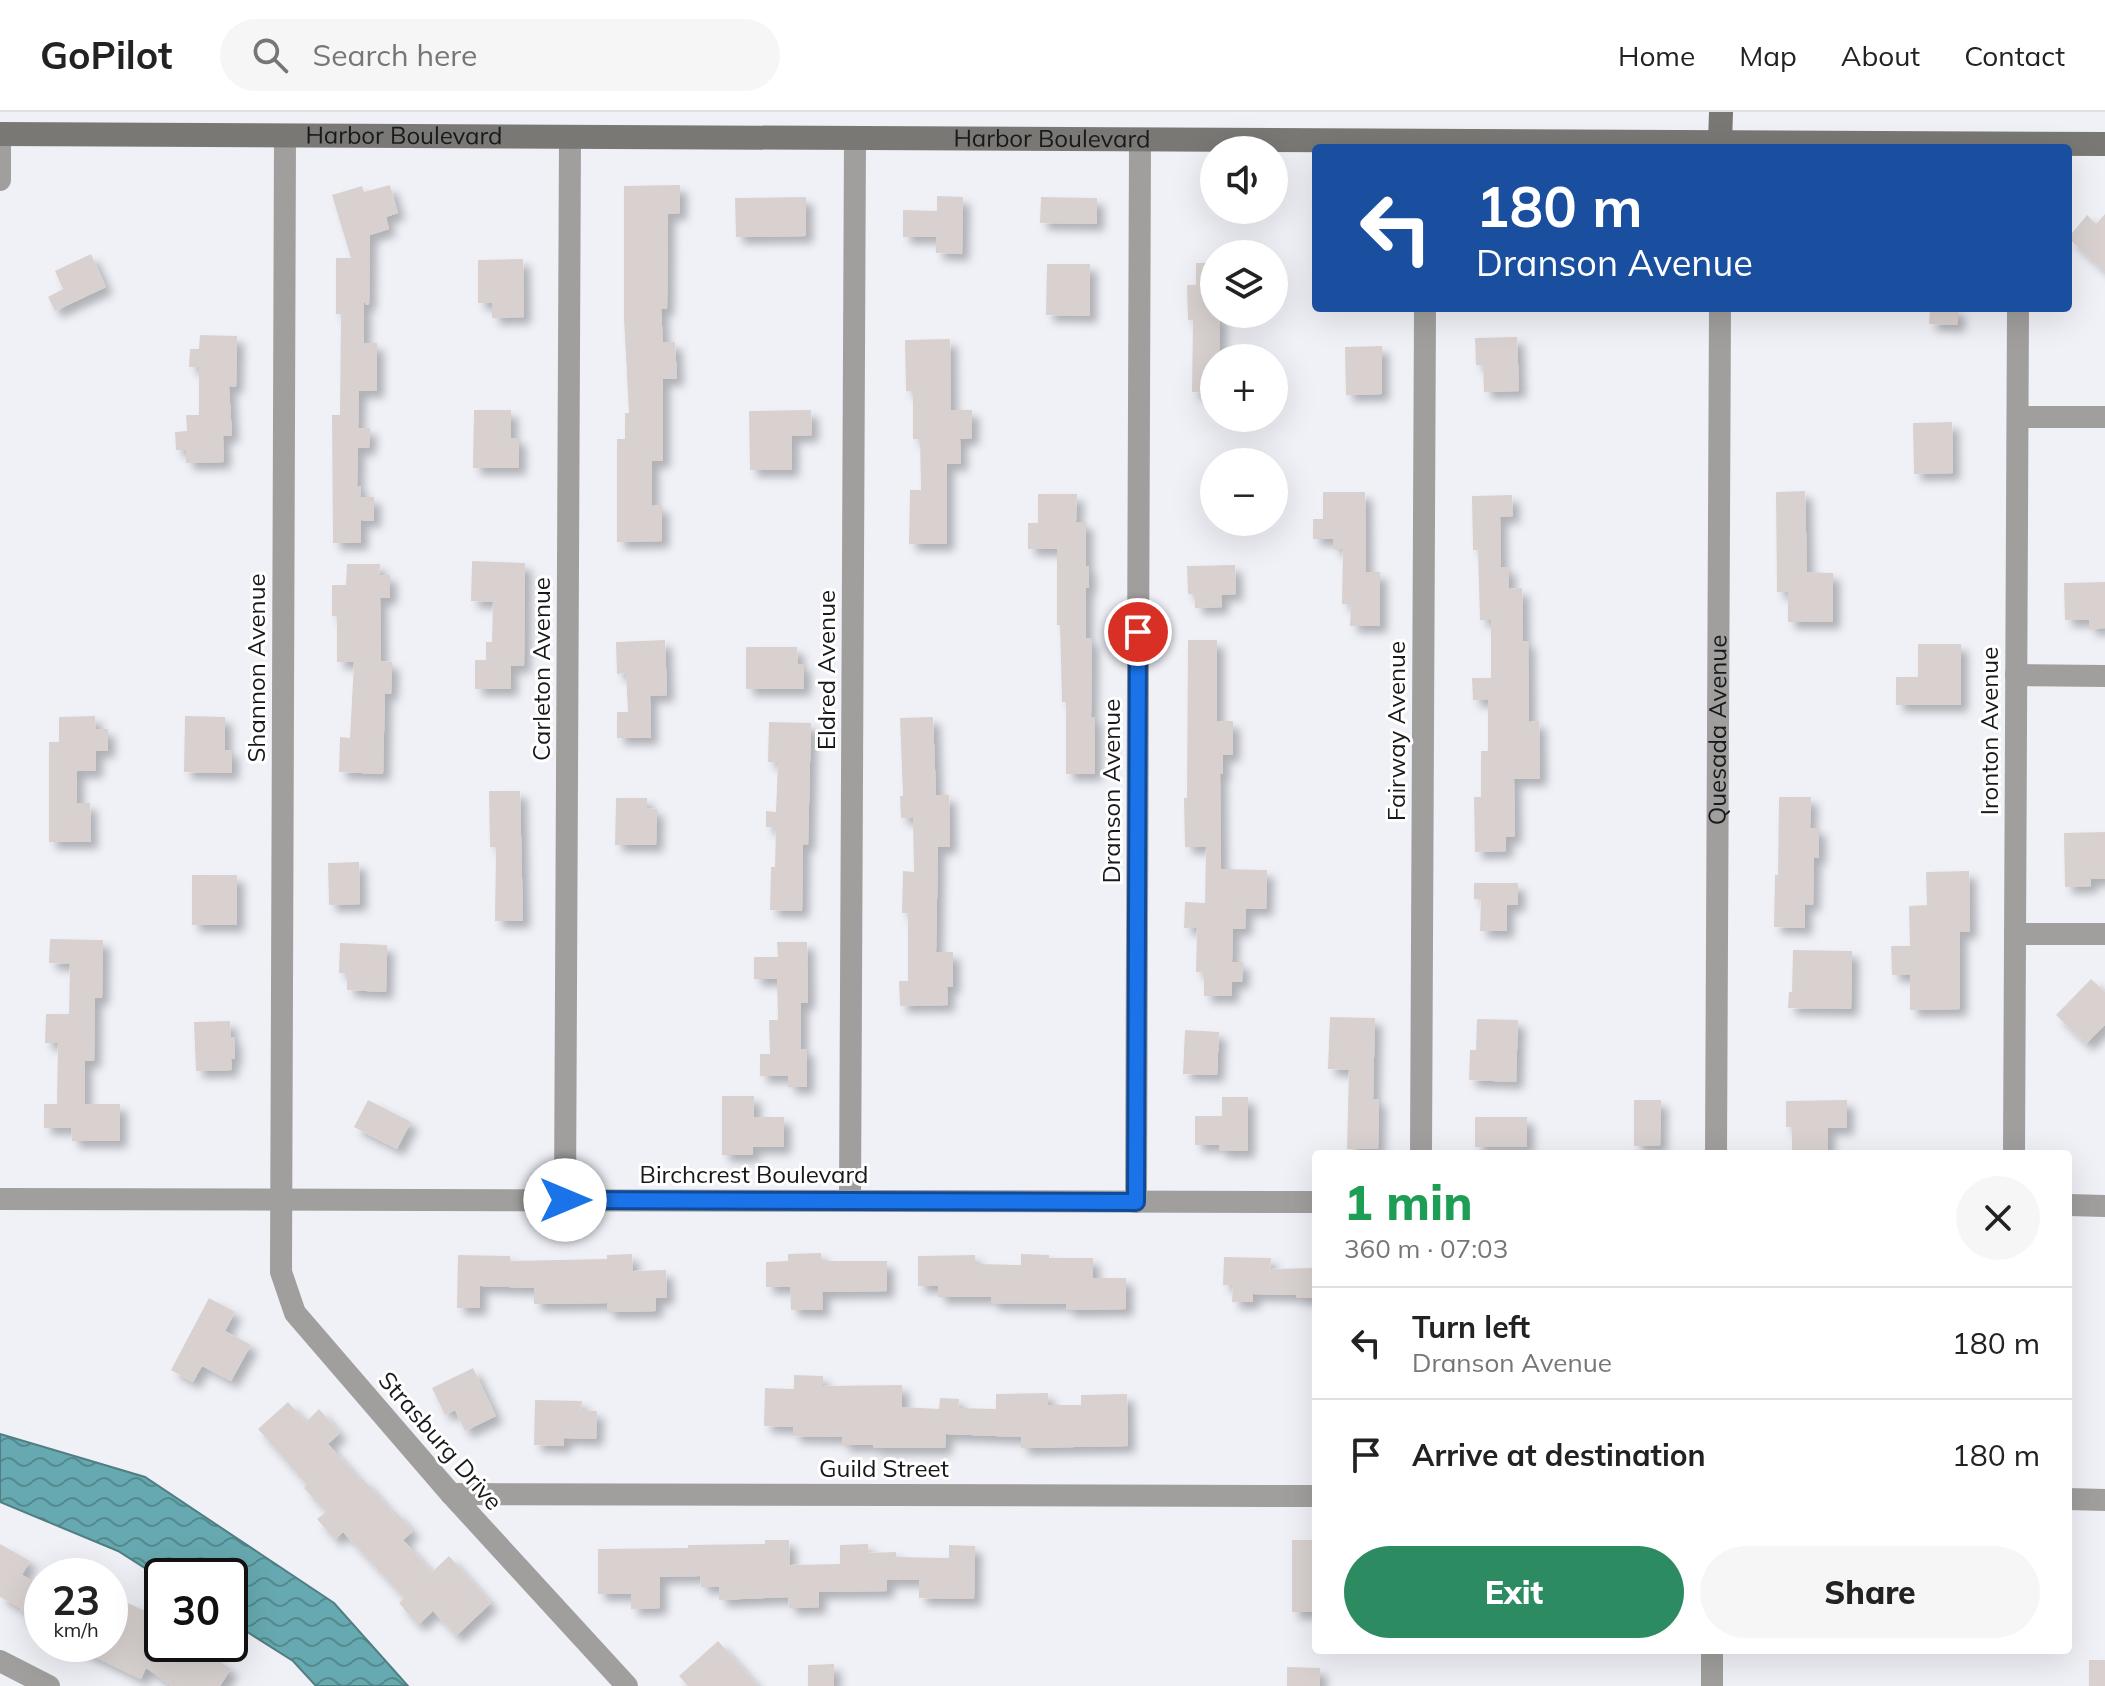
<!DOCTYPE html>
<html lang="en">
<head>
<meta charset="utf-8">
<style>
  :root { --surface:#fff; --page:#f6f6f6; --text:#222; --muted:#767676; --line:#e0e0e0; --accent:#2d8b62 }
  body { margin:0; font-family:Mulish,sans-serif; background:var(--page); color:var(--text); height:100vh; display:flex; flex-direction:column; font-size:30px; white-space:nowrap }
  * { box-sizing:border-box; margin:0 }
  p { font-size:26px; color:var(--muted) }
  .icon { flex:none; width:44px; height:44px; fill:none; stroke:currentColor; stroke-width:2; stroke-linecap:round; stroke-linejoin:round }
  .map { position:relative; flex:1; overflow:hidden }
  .sheet { position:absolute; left:1312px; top:1038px; width:760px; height:504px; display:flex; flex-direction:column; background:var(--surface); border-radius:8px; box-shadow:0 8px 32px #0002 }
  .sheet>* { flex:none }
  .banner { position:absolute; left:1312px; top:32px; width:760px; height:168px; border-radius:8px; box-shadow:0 8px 32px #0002; background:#1a4fa0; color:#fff; overflow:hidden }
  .tools { position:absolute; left:1200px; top:24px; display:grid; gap:16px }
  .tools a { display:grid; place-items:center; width:88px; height:88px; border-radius:50%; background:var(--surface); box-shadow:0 8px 32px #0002; font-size:40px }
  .speed { position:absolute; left:24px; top:1446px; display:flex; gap:16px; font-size:40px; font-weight:700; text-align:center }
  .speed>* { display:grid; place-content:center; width:104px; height:104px; border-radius:50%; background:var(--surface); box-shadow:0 8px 32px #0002; line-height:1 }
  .speed small { font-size:20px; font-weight:400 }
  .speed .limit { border:4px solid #111; border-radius:12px; background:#fff; color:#111 }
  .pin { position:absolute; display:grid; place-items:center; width:68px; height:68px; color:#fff; margin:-34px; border:4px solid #fff; border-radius:50%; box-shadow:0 2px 8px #0007 }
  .me { position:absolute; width:88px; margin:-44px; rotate:90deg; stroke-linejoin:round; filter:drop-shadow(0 0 6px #0008) }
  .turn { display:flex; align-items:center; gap:28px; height:168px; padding:0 32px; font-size:36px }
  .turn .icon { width:104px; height:104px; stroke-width:2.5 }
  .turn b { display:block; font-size:56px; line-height:68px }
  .round { display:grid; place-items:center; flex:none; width:84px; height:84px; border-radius:42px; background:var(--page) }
  .summary { display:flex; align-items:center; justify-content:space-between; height:136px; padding:0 32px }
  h1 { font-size:48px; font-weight:800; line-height:60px; color:#1e9e55 }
  .primary-button { display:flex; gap:16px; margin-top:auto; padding:16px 32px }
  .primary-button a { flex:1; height:92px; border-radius:48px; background:var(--accent); color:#fff; font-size:32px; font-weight:800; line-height:92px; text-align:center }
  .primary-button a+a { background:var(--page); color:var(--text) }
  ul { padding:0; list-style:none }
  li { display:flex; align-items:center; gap:24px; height:112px; padding:0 32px; border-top:2px solid var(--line) }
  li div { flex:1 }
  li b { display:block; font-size:30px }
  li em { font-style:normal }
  header { display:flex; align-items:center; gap:48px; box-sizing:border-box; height:112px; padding:0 40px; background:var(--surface); border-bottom:2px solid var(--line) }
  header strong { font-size:38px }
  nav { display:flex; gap:44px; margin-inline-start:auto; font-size:28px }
  .search { width:560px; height:72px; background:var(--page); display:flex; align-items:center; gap:20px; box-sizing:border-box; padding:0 28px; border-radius:44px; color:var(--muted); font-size:30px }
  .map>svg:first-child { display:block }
  .water { fill:url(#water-waves); stroke:#4f7e83; stroke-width:2 }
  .building { fill:#d8d1d0; filter:url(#shadow) }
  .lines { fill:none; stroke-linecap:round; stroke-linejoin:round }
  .street { stroke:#a09f9d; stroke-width:22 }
  .secondary { stroke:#797874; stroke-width:24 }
  .route-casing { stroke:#114b97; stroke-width:20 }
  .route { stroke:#1a73e8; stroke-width:14 }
  .labels { text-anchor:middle; stroke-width:6; stroke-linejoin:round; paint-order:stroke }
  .street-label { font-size:24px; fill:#18191b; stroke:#fff }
</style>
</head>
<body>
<header>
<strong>GoPilot</strong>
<div class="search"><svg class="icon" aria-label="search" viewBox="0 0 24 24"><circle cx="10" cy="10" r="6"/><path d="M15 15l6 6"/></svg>Search here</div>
<nav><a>Home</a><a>Map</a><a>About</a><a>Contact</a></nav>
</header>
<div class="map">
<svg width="2105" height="1574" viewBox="0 0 2105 1574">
  <defs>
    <pattern id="water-waves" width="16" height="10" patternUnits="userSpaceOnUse" patternTransform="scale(2)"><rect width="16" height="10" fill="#67a9b0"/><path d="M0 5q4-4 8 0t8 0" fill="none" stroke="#54898e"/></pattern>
    <filter id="shadow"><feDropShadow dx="7" dy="7" stdDeviation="4" flood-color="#0004"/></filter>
  </defs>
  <rect width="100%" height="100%" fill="#f0f1f7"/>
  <!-- water -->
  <path class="water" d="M 0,1322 L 145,1365 L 334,1491 L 408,1574 L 316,1574 L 293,1549 L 230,1509 L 230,1464 L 162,1464 L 162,1467 L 118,1439 L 0,1390 Z"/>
  <!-- building -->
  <g class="building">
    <path d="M 390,73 L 398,101 L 386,105 L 389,117 L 370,123 L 369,192 L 366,193 L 364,189 L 364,231 L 377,231 L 377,279 L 359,279 L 358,316 L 370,316 L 369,336 L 358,336 L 357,374 L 361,374 L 361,385 L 374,385 L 374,409 L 361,408 L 361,431 L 333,431 L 332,303 L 340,303 L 341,202 L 336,202 L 336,146 L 351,146 L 332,83 L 362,74 L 364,80 Z"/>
    <path d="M 680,73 L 680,101 L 668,102 L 667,197 L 661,197 L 663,230 L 675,230 L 677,267 L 663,267 L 663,349 L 652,349 L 652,394 L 662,393 L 662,429 L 617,430 L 617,327 L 625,327 L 625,301 L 629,301 L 624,207 L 624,74 Z"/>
    <path d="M 937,84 L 963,85 L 962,142 L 936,141 L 936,125 L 903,125 L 903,98 L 937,99 Z"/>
    <path d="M 806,85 L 806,124 L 736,125 L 735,86 Z"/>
    <path d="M 1041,85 L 1097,86 L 1097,112 L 1040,111 Z"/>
    <path d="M 2105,102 L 2105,160 L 2068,126 L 2087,103 L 2096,112 Z"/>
    <path d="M 91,142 L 106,175 L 55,199 L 48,185 L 63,177 L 55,159 Z"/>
    <path d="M 523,147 L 524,205 L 492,206 L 492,191 L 478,191 L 478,148 Z"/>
    <path d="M 1196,151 L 1214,151 L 1214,202 L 1220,202 L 1219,246 L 1214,246 L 1214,281 L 1192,280 L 1193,208 L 1188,208 L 1187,173 L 1196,173 Z"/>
    <path d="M 1047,152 L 1090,152 L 1090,204 L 1046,203 Z"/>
    <path d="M 1930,196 L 1958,196 L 1958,213 L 1929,212 Z"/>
    <path d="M 200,223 L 237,224 L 236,275 L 229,274 L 232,324 L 223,324 L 224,350 L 186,351 L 186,338 L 176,338 L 175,320 L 187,319 L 186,303 L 199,303 L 199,255 L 189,255 L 190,237 L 199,237 Z"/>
    <path d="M 1517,225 L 1519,279 L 1484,280 L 1483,253 L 1476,253 L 1475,226 Z"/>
    <path d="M 950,227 L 951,298 L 972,298 L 972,326 L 960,327 L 961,352 L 947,352 L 947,432 L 909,432 L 910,378 L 921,378 L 920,327 L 913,327 L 913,279 L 906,279 L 905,228 Z"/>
    <path d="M 1382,234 L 1382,282 L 1346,283 L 1345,235 Z"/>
    <path d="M 474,298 L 511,298 L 511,326 L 519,326 L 519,356 L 473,356 Z"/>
    <path d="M 811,298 L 812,323 L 792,324 L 792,358 L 750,358 L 749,299 Z"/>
    <path d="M 1952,310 L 1953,361 L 1914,362 L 1913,311 Z"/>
    <path d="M 1805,379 L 1807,460 L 1833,461 L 1833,510 L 1788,510 L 1788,480 L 1777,480 L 1776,380 Z"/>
    <path d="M 1323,380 L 1365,380 L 1366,460 L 1380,460 L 1380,514 L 1350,514 L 1351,492 L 1342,492 L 1343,437 L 1333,437 L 1333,427 L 1313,427 L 1313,407 L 1323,407 Z"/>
    <path d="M 1038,382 L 1077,382 L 1076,410 L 1086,410 L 1086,454 L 1089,454 L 1089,476 L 1086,476 L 1086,526 L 1092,526 L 1091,605 L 1095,605 L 1095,662 L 1066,662 L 1066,590 L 1062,590 L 1060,513 L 1057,513 L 1057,437 L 1028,437 L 1028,411 L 1038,411 Z"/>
    <path d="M 1512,383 L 1513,404 L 1500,405 L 1501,455 L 1509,455 L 1509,477 L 1522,476 L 1523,529 L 1528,529 L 1529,610 L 1539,609 L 1540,667 L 1514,667 L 1515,725 L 1506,725 L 1506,739 L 1475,740 L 1474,685 L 1481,685 L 1481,639 L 1488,639 L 1488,588 L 1473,588 L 1472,566 L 1491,566 L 1491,508 L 1480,508 L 1478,438 L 1473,438 L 1472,384 Z"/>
    <path d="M 472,449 L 525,451 L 524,554 L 511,554 L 511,577 L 475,577 L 475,548 L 486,548 L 486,530 L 492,530 L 493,490 L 471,489 Z"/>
    <path d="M 347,452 L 380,452 L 379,463 L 390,463 L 390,486 L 380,486 L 381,549 L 392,550 L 391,582 L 385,581 L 383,662 L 339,660 L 340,625 L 350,626 L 354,550 L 337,550 L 337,504 L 332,504 L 332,473 L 346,473 Z"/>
    <path d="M 1235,453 L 1236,482 L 1221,483 L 1222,495 L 1195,496 L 1195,482 L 1188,482 L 1187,454 Z"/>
    <path d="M 2105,470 L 2105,516 L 2089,517 L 2089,508 L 2065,508 L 2064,471 Z"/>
    <path d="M 665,528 L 667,583 L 650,584 L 651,626 L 617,626 L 617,600 L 628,600 L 626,561 L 617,562 L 616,530 Z"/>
    <path d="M 1188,528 L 1217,528 L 1217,609 L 1233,609 L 1233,643 L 1223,643 L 1223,662 L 1220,662 L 1221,757 L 1267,758 L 1266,797 L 1246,797 L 1245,817 L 1233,817 L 1232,850 L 1243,850 L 1242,870 L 1232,870 L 1232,884 L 1204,884 L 1204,860 L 1196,860 L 1197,816 L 1184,816 L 1185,790 L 1205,791 L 1206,735 L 1185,735 L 1184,686 L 1187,686 Z"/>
    <path d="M 1918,532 L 1961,532 L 1961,593 L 1896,593 L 1896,565 L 1918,565 Z"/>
    <path d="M 746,535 L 797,535 L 798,552 L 804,552 L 804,577 L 746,577 Z"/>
    <path d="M 95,604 L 96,617 L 108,617 L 108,639 L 96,639 L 96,659 L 77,659 L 77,691 L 90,691 L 91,730 L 49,730 L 49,630 L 59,630 L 59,605 Z"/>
    <path d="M 185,604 L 225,605 L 225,638 L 232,638 L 232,661 L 184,660 Z"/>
    <path d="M 933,605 L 936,683 L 949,683 L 950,735 L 938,735 L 936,840 L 953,840 L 953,875 L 947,875 L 948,893 L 900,894 L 899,869 L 908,869 L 908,801 L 902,801 L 903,759 L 914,760 L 913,706 L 901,706 L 900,684 L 903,684 L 900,606 Z"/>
    <path d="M 769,610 L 811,611 L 808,733 L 803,732 L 802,799 L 770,798 L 771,755 L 775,755 L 776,716 L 766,715 L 766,699 L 776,700 L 778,651 L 768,650 Z"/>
    <path d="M 489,679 L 520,679 L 523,809 L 495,809 L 496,735 L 490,735 Z"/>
    <path d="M 1779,685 L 1811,685 L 1810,716 L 1819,716 L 1819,746 L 1814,745 L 1813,793 L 1805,792 L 1805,816 L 1774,815 L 1775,763 L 1778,763 Z"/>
    <path d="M 616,686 L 647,686 L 647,696 L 657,697 L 656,733 L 615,733 Z"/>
    <path d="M 2105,720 L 2105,767 L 2091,767 L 2091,774 L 2065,775 L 2064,721 Z"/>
    <path d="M 359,750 L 360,792 L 329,793 L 328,751 Z"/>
    <path d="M 1969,759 L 1970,820 L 1960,820 L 1960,897 L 1910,898 L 1910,863 L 1892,863 L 1891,834 L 1910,834 L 1909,794 L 1927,793 L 1926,760 Z"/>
    <rect x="192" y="763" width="45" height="50"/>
    <path d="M 1474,771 L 1518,771 L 1518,793 L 1507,793 L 1507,819 L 1480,819 L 1481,788 L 1474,787 Z"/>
    <path d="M 50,827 L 103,828 L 102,886 L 95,886 L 94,949 L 85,949 L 85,992 L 120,992 L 120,1029 L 72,1029 L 71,1016 L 44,1016 L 44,992 L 57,992 L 58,931 L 45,931 L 46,902 L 69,902 L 70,852 L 49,851 Z"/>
    <path d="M 777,830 L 807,830 L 808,891 L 801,891 L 801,937 L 807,937 L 807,975 L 788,975 L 788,964 L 760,964 L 760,942 L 770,942 L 769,908 L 778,908 L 777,867 L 754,867 L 754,845 L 778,845 Z"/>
    <path d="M 340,831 L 387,833 L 386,880 L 347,878 L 347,861 L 339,861 Z"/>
    <path d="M 1793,838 L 1852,839 L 1851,897 L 1788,896 L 1789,880 L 1792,880 Z"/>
    <path d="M 2091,867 L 2105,880 L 2105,913 L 2086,932 L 2056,903 Z"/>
    <path d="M 1330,905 L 1375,906 L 1373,987 L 1379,987 L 1378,1037 L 1347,1037 L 1349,958 L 1328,957 Z"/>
    <path d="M 1477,907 L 1518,908 L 1516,970 L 1469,968 L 1470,938 L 1476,938 Z"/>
    <path d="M 230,909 L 231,925 L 234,925 L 235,947 L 231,947 L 232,958 L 196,959 L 194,910 Z"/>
    <path d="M 1185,918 L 1219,920 L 1217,963 L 1183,962 Z"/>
    <path d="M 722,984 L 754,984 L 754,1005 L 784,1005 L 784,1035 L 753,1035 L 753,1043 L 722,1043 Z"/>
    <path d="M 1222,985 L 1248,985 L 1248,1039 L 1219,1039 L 1219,1033 L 1195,1033 L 1195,1004 L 1222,1004 Z"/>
    <path d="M 368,988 L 411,1010 L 397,1037 L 354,1015 Z"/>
    <path d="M 1634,988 L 1661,988 L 1660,1034 L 1634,1034 Z"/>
    <path d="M 1847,988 L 1847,1016 L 1828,1016 L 1828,1042 L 1792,1042 L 1792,1015 L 1786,1015 L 1786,989 Z"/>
    <rect x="1475" y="1005" width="52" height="30"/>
    <path d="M 821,1141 L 821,1149 L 887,1149 L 887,1179 L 822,1180 L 823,1198 L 791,1198 L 790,1175 L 766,1175 L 766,1150 L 788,1149 L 788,1142 Z"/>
    <path d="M 632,1142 L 633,1159 L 666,1158 L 667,1186 L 656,1186 L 656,1199 L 607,1200 L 607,1191 L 534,1192 L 534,1176 L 480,1174 L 480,1196 L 457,1196 L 458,1143 L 510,1144 L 510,1149 L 607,1147 L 607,1143 Z"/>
    <path d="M 1021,1142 L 1049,1143 L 1049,1146 L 1093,1146 L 1093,1166 L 1126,1166 L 1126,1197 L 1067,1198 L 1066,1192 L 991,1191 L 991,1185 L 938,1185 L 938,1174 L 918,1174 L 918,1144 L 975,1143 L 975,1152 L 1021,1153 Z"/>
    <path d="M 1224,1145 L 1271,1146 L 1270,1157 L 1316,1156 L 1316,1186 L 1296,1186 L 1296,1183 L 1253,1182 L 1253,1190 L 1232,1190 L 1233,1173 L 1223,1173 Z"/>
    <path d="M 209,1186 L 235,1200 L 225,1219 L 251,1233 L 231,1269 L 202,1254 L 193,1270 L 171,1258 Z"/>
    <path d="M 473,1256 L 496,1304 L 465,1319 L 455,1298 L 445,1303 L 432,1276 Z"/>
    <path d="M 794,1263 L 823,1264 L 823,1274 L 902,1273 L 902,1295 L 939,1297 L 940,1286 L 959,1287 L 958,1296 L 996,1297 L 996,1282 L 1048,1281 L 1048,1293 L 1081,1293 L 1081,1283 L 1127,1282 L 1128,1334 L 1021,1336 L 1021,1325 L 946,1322 L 945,1336 L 873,1336 L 873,1333 L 842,1333 L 842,1325 L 793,1324 L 793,1315 L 764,1314 L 765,1276 L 794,1277 Z"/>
    <path d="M 535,1288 L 582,1289 L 581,1298 L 597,1299 L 596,1327 L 564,1326 L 564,1334 L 534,1333 Z"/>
    <path d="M 288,1290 L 306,1310 L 319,1297 L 340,1321 L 328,1332 L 361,1369 L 363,1367 L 393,1401 L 395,1399 L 413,1419 L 403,1428 L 432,1460 L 449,1444 L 491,1491 L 456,1524 L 433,1499 L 418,1513 L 399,1491 L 404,1486 L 343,1420 L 335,1428 L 317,1407 L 326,1400 L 304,1376 L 307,1373 L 258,1317 Z"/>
    <path d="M 765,1428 L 789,1428 L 790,1453 L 840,1452 L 840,1433 L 868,1432 L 868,1441 L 896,1440 L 896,1445 L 949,1446 L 949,1433 L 975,1434 L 974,1487 L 919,1486 L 919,1468 L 887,1468 L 887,1479 L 819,1480 L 819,1495 L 789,1496 L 788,1485 L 719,1488 L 719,1475 L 701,1475 L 700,1464 L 660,1465 L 660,1496 L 631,1497 L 631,1482 L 598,1482 L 598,1437 L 688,1436 L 688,1433 L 765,1432 Z"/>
    <rect x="1292" y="1428" width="24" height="72"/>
    <path d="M 0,1432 L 30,1449 L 22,1463 L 42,1474 L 42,1515 L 19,1501 L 22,1497 L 0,1485 Z"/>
    <path d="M 128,1491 L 162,1507 L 162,1532 L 195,1532 L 231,1557 L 220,1574 L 172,1574 L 146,1556 L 141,1567 L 68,1532 L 110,1532 L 110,1507 L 118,1511 Z"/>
    <path d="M 718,1529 L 758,1574 L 688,1574 L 679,1564 Z"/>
    <rect x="2089" y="1548" width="16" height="26"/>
    <path d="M 834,1552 L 834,1574 L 808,1574 L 808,1553 Z"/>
    <path d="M 1287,1555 L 1320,1556 L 1320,1574 L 1287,1574 Z"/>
  </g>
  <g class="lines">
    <!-- street -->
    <g class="street">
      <path d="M 285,24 L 281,1160 L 295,1201 L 451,1382 L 627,1574"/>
      <path d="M 0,68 L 0,22"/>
      <path d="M 2018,305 L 2105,305"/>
      <path d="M 2016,563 L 2105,564"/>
      <path d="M 2015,822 L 2105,822"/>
      <path d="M 1421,1042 L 1425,196"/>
      <path id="s1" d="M 1716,1042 L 1720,196"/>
      <path d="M 2014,1042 L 2018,196"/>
      <path d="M 0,1087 L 1316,1090"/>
      <path d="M 565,1088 L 570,25"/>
      <path d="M 850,1089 L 855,26"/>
      <path d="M 1136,1090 L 1140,28"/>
      <path d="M 2068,1093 L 2105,1094"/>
      <path d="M 451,1382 L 1316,1384"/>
      <path d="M 2068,1387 L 2105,1388"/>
      <path d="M 0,1549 L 49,1574"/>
      <path d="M 1712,1574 L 1712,1538"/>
    </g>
    <!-- secondary -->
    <g class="secondary">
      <path id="s2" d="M 0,22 L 2105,32"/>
      <path d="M 1720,31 L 1721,0"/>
    </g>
  </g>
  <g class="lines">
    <defs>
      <path id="route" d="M 565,1088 L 1136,1090 L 1138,520"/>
    </defs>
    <!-- route casing -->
    <use href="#route" class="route-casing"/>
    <!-- route -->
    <use href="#route" class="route"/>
  </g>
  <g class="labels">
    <!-- street labels -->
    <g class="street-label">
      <text dy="8" stroke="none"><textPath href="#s2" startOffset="404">Harbor Boulevard</textPath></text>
      <text dy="8" stroke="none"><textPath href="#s2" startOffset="1052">Harbor Boulevard</textPath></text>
      <text transform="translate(257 556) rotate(-90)" y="8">Shannon Avenue</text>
      <text transform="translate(542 557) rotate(-90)" y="8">Carleton Avenue</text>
      <text transform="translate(827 558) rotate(-90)" y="8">Eldred Avenue</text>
      <text transform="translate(1397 619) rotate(-90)" y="8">Fairway Avenue</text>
      <text dy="8" stroke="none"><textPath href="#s1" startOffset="424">Quesada Avenue</textPath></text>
      <text transform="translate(1990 619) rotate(-90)" y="8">Ironton Avenue</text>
      <text transform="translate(1112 679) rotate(-90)" y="8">Dranson Avenue</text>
      <text x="754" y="1071">Birchcrest Boulevard</text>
      <text transform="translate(440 1329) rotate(49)" y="8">Strasburg Drive</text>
      <text x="884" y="1365">Guild Street</text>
    </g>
  </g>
</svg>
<div class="tools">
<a><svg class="icon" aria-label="sound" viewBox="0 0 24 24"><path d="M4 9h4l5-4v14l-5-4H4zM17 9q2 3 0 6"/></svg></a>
<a><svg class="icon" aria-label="layers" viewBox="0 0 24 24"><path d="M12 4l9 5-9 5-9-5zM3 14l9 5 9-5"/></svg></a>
<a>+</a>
<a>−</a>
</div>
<div class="speed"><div>23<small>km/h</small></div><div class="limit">30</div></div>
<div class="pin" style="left:1138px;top:520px;background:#d93025"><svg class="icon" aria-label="arrive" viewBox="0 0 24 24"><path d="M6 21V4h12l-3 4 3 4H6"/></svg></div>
<svg class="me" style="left:565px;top:1088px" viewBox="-20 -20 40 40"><circle r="19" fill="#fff"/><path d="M0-13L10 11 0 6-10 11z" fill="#1a73e8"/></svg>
<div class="banner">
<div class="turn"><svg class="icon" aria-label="left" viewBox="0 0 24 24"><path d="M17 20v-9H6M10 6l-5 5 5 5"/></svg><div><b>180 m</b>Dranson Avenue</div></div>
</div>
<section class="sheet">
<div class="summary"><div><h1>1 min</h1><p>360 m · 07:03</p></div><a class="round"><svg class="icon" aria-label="close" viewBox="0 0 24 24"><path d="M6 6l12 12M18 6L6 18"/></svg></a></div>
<ul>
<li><svg class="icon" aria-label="left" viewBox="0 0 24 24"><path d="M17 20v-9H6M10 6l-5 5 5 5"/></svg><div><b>Turn left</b><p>Dranson Avenue</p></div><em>180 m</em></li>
<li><svg class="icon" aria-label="arrive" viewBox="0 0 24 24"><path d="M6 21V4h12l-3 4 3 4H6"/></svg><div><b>Arrive at destination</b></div><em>180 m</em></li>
</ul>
<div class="primary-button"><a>Exit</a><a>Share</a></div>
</section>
</div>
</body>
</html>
